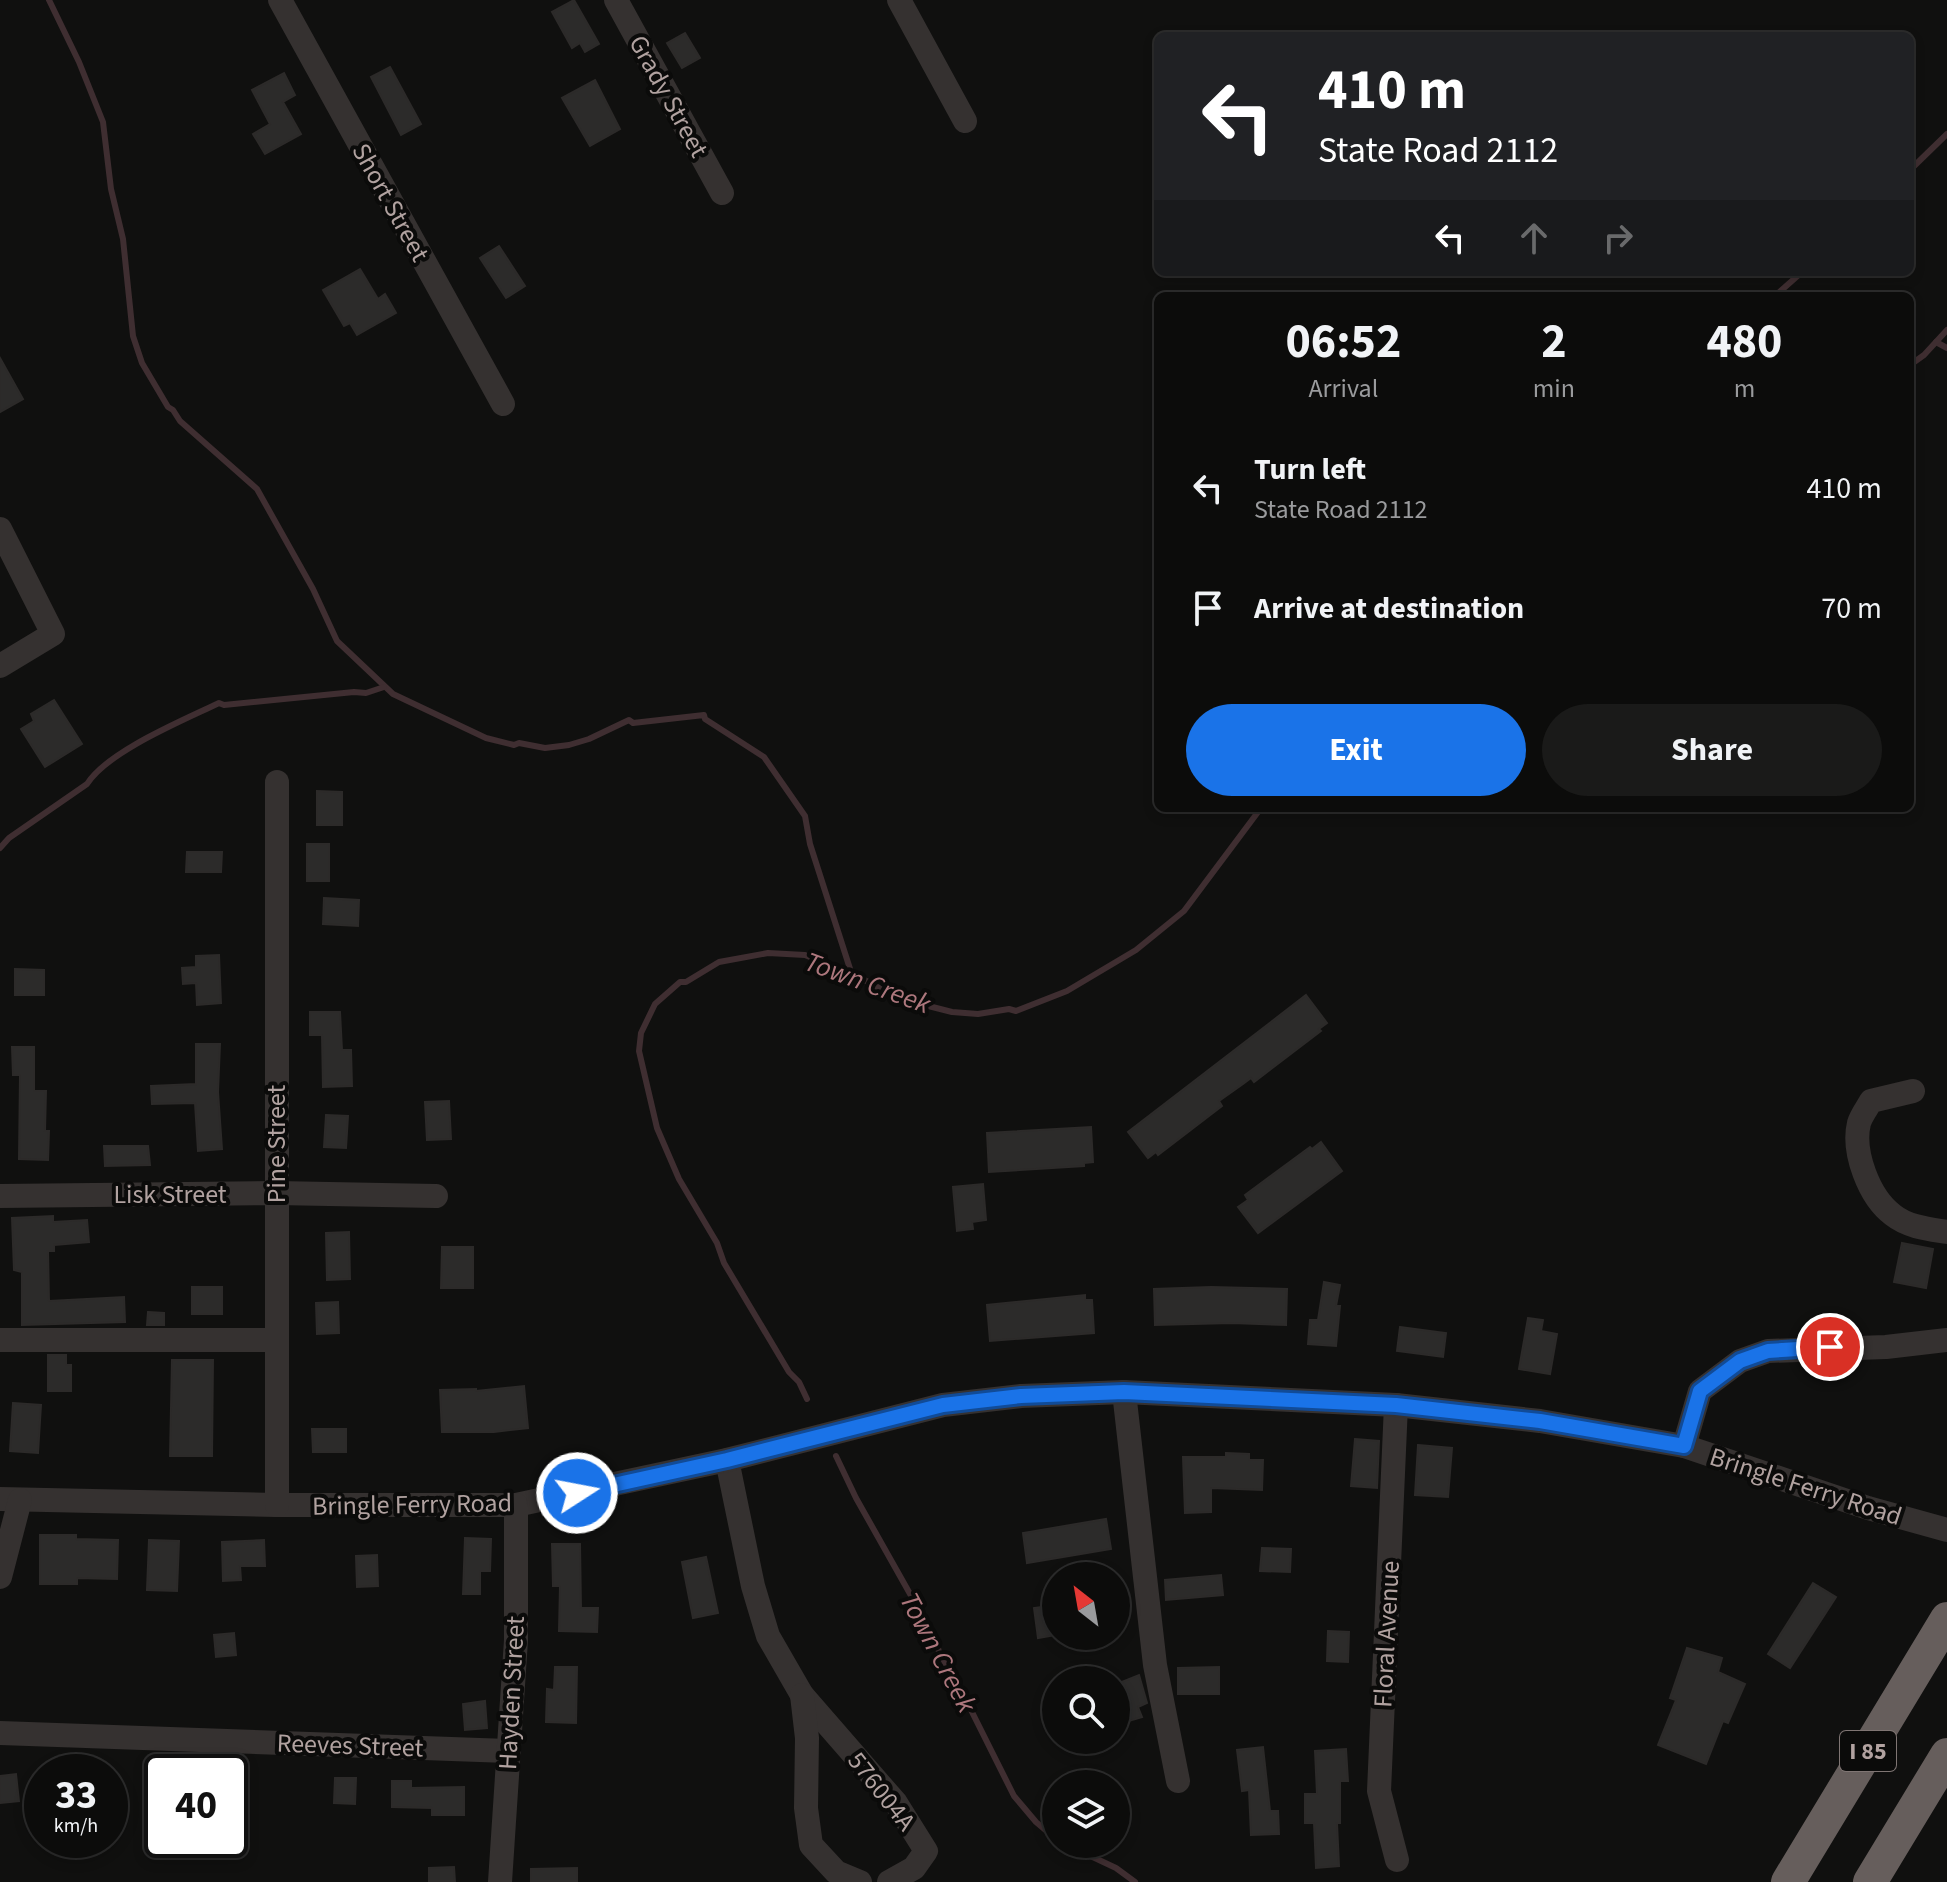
<!DOCTYPE html>
<html lang="en">
<head>
<meta charset="utf-8">
<style>
  :root { --surface:#0c0c0b; --page:#1a1a19; --text:#f1f3f6; --muted:#9a9b9d; --line:#2c2c2c; --accent:#1a73e8 }
  body { margin:0; font-family:"Source Sans 3",sans-serif; background:var(--page); color:var(--text); height:100vh; display:flex; flex-direction:column; font-size:30px; white-space:nowrap }
  * { box-sizing:border-box; margin:0 }
  p { font-size:26px; color:var(--muted) }
  .icon { flex:none; width:44px; height:44px; fill:none; stroke:currentColor; stroke-width:2; stroke-linecap:round; stroke-linejoin:round }
  .map { position:relative; flex:1; overflow:hidden }
  .drawer { position:absolute; left:1154px; top:292px; width:760px; height:520px; display:flex; flex-direction:column; background:var(--surface); border-radius:12px; box-shadow:0 4px 12px #0003,0 0 0 2px var(--line) }
  .drawer>* { flex:none }
  .hud { position:absolute; left:1154px; top:32px; width:760px; height:244px; border-radius:12px; box-shadow:0 4px 12px #0003,0 0 0 2px var(--line); background:#202124; color:#fff; overflow:hidden }
  .needle { width:52px; rotate:329deg }
  .controls { position:absolute; left:1042px; top:1562px; display:grid; gap:16px }
  .controls a { display:grid; place-items:center; width:88px; height:88px; border-radius:50%; background:var(--surface); box-shadow:0 4px 12px #0003,0 0 0 2px var(--line); font-size:40px }
  .speed { position:absolute; left:24px; top:1754px; display:flex; gap:16px; font-size:40px; font-weight:700; text-align:center }
  .speed>* { display:grid; place-content:center; width:104px; height:104px; border-radius:50%; background:var(--surface); box-shadow:0 4px 12px #0003,0 0 0 2px var(--line); line-height:1 }
  .speed small { font-size:20px; font-weight:400 }
  .speed .limit { border:4px solid #111; border-radius:12px; background:#fff; color:#111 }
  .pin { position:absolute; display:grid; place-items:center; width:68px; height:68px; color:#fff; margin:-34px; border:4px solid #fff; border-radius:50%; box-shadow:0 2px 8px #0007 }
  .me { position:absolute; width:88px; margin:-44px; rotate:79deg; stroke-linejoin:round; filter:drop-shadow(0 0 6px #0008) }
  .turn { display:flex; align-items:center; gap:28px; height:168px; padding:0 32px; font-size:36px }
  .turn .icon { width:104px; height:104px; stroke-width:2.5 }
  .turn b { display:block; font-size:56px; line-height:68px }
  .lanes { display:flex; align-items:center; height:76px; padding:0 32px; background:#0003; justify-content:center; gap:40px; direction:ltr }
  .lanes .off { opacity:.35 }
  .eta { display:flex; justify-content:space-evenly; align-items:center; height:136px; text-align:center }
  .eta b { font-size:48px; font-weight:700; line-height:56px }
  .action { display:flex; gap:16px; margin-top:auto; padding:16px 32px }
  .action a { flex:1; height:92px; border-radius:48px; background:var(--accent); color:#fff; font-size:32px; font-weight:700; line-height:92px; text-align:center }
  .action a+a { background:var(--page); color:var(--text) }
  ul { padding:0; list-style:none }
  li { display:flex; align-items:center; gap:24px; height:120px; padding:0 32px }
  li div { flex:1 }
  li b { display:block; font-size:30px }
  li em { font-style:normal }
  .map>svg:first-child { display:block }
  .lines { fill:none; stroke-linecap:round; stroke-linejoin:round }
  .stream { stroke:#3f2e31; stroke-width:6 }
  .building { fill:#2c2b2a; stroke:#2c2a29; stroke-width:2 }
  .minor { stroke:#353130; stroke-width:24 }
  .highway { stroke:#665e5c; stroke-width:34 }
  .route-casing { stroke:#114b97; stroke-width:20 }
  .route { stroke:#1a73e8; stroke-width:14 }
  .labels { text-anchor:middle; stroke-width:8; stroke-linejoin:round; paint-order:stroke }
  .shield { fill:#0b0b0a; stroke:#7f7573; stroke-width:2 }
  .shield-label { font-size:24px; font-weight:bold; fill:#b1a2a0 }
  .street-label { font-size:26px; fill:#b1a2a0; stroke:#0b0b0a }
  .water-label { font-size:28px; font-style:italic; fill:#ad777d; stroke:#0b0b0a }
</style>
</head>
<body>
<div class="map">
<svg width="1947" height="1882" viewBox="0 0 1947 1882">
  <rect width="100%" height="100%" fill="#10100f"/>
  <g class="lines">
    <!-- stream -->
    <g class="stream">
      <path d="M 49,0 L 79,62 L 103,122 L 111,189 L 123,239 L 133,336 L 142,363 L 168,407 L 173,410 L 180,421 L 257,489 L 313,589 L 337,641 L 393,694 L 486,738 L 514,745 L 519,743 L 545,748 L 569,745 L 589,739 L 629,720 L 633,723 L 704,715 L 705,719 L 764,757 L 805,816 L 810,844 L 852,975"/>
      <path d="M 1910,170 L 1947,134"/>
      <path d="M 1775,296 L 1802,272"/>
      <path d="M 1936,342 L 1947,348"/>
      <path d="M 1910,365 L 1924,355 L 1947,330"/>
      <path d="M 0,848 L 9,838 L 87,784 C 108,751 184,720 219,703 L 224,705 L 354,692 L 366,693 L 384,687"/>
      <path d="M 807,1399 L 799,1382 L 789,1372 L 724,1263 L 717,1243 L 679,1179 L 657,1128 L 639,1051 L 641,1033 L 655,1004 L 680,982 L 686,982 L 719,962 L 768,953 L 805,955 L 859,977 L 897,998 L 952,1012 L 978,1014 L 1009,1009 L 1016,1011 L 1067,991 L 1136,950 L 1184,911 L 1261,808"/>
      <path d="M 836,1456 L 856,1498 L 936,1640 L 939,1652 L 960,1688 L 1014,1796 L 1036,1822 L 1056,1839"/>
      <path d="M 1065,1844 L 1116,1868 L 1135,1882"/>
    </g>
  </g>
  <!-- building -->
  <g class="building">
    <path d="M 574,0 L 599,44 L 585,52 L 580,43 L 572,48 L 552,12 Z"/>
    <path d="M 685,33 L 700,58 L 682,68 L 667,43 Z"/>
    <path d="M 390,67 L 421,124 L 401,135 L 371,77 Z"/>
    <path d="M 284,73 L 295,95 L 283,102 L 301,134 L 265,154 L 253,134 L 270,124 L 252,90 Z"/>
    <path d="M 595,80 L 620,129 L 590,146 L 562,98 Z"/>
    <path d="M 499,246 L 525,286 L 506,298 L 480,258 Z"/>
    <path d="M 360,269 L 378,299 L 385,294 L 396,313 L 357,335 L 350,323 L 344,326 L 323,290 Z"/>
    <path d="M 0,358 L 23,399 L 0,412 Z"/>
    <path d="M 54,700 L 82,744 L 45,767 L 21,729 L 34,721 L 31,714 Z"/>
    <path d="M 317,791 L 342,792 L 342,825 L 317,825 Z"/>
    <rect x="307" y="844" width="22" height="37"/>
    <path d="M 187,852 L 222,852 L 221,872 L 186,872 Z"/>
    <path d="M 324,898 L 359,900 L 358,926 L 323,924 Z"/>
    <path d="M 219,955 L 221,1003 L 197,1005 L 196,983 L 183,984 L 182,968 L 196,967 L 196,956 Z"/>
    <path d="M 15,969 L 44,970 L 44,995 L 15,995 Z"/>
    <path d="M 1306,995 L 1327,1023 L 1319,1029 L 1321,1031 L 1254,1082 L 1251,1078 L 1243,1084 L 1219,1101 L 1222,1106 L 1158,1155 L 1156,1152 L 1148,1158 L 1128,1132 Z"/>
    <path d="M 310,1012 L 340,1012 L 342,1050 L 351,1050 L 352,1086 L 323,1087 L 322,1035 L 310,1035 Z"/>
    <path d="M 196,1044 L 220,1044 L 218,1092 L 222,1149 L 198,1151 L 195,1103 L 152,1104 L 151,1086 L 196,1084 Z"/>
    <path d="M 12,1047 L 34,1047 L 34,1091 L 46,1091 L 45,1131 L 49,1131 L 48,1160 L 19,1159 L 20,1075 L 13,1075 Z"/>
    <path d="M 449,1101 L 451,1139 L 427,1140 L 425,1102 Z"/>
    <path d="M 326,1115 L 348,1116 L 346,1148 L 324,1147 Z"/>
    <path d="M 1091,1127 L 1093,1162 L 1084,1163 L 1084,1166 L 989,1172 L 987,1133 Z"/>
    <path d="M 1321,1142 L 1342,1171 L 1258,1233 L 1238,1207 L 1248,1200 L 1245,1195 L 1310,1147 L 1312,1149 Z"/>
    <path d="M 104,1146 L 148,1146 L 150,1165 L 105,1166 Z"/>
    <path d="M 983,1184 L 986,1220 L 972,1222 L 973,1229 L 957,1231 L 953,1187 Z"/>
    <path d="M 53,1216 L 53,1222 L 87,1220 L 89,1242 L 54,1245 L 54,1251 L 48,1251 L 49,1301 L 124,1297 L 125,1322 L 22,1325 L 22,1272 L 14,1270 L 12,1218 Z"/>
    <path d="M 349,1232 L 350,1279 L 327,1280 L 326,1233 Z"/>
    <path d="M 1902,1243 L 1933,1249 L 1926,1288 L 1894,1282 Z"/>
    <path d="M 442,1247 L 473,1247 L 473,1288 L 441,1288 Z"/>
    <path d="M 1324,1282 L 1340,1285 L 1336,1306 L 1340,1306 L 1336,1346 L 1308,1344 L 1310,1320 L 1318,1320 Z"/>
    <rect x="192" y="1287" width="30" height="27"/>
    <path d="M 1211,1287 L 1287,1289 L 1286,1325 L 1232,1323 L 1155,1325 L 1154,1289 Z"/>
    <path d="M 1085,1295 L 1085,1300 L 1092,1300 L 1094,1333 L 990,1341 L 987,1305 Z"/>
    <path d="M 338,1302 L 339,1333 L 317,1334 L 316,1303 Z"/>
    <path d="M 148,1312 L 164,1313 L 164,1325 L 147,1325 Z"/>
    <path d="M 1528,1318 L 1543,1320 L 1541,1331 L 1557,1334 L 1550,1374 L 1519,1369 Z"/>
    <path d="M 1400,1327 L 1446,1333 L 1443,1357 L 1397,1351 Z"/>
    <path d="M 48,1355 L 66,1355 L 66,1365 L 71,1365 L 71,1391 L 48,1391 Z"/>
    <path d="M 172,1360 L 213,1360 L 212,1456 L 170,1456 Z"/>
    <path d="M 524,1386 L 528,1428 L 494,1432 L 442,1432 L 440,1390 L 476,1389 L 476,1391 Z"/>
    <path d="M 13,1403 L 41,1405 L 38,1453 L 10,1451 Z"/>
    <path d="M 312,1429 L 346,1429 L 346,1452 L 313,1452 Z"/>
    <path d="M 1355,1439 L 1379,1441 L 1377,1488 L 1351,1486 Z"/>
    <path d="M 1418,1445 L 1452,1448 L 1448,1497 L 1415,1495 Z"/>
    <path d="M 1226,1453 L 1249,1454 L 1249,1460 L 1263,1460 L 1262,1490 L 1211,1488 L 1211,1512 L 1185,1513 L 1183,1457 L 1226,1457 Z"/>
    <path d="M 1106,1519 L 1111,1549 L 1027,1563 L 1023,1533 Z"/>
    <path d="M 40,1535 L 76,1535 L 76,1539 L 118,1540 L 117,1579 L 77,1578 L 77,1584 L 40,1584 Z"/>
    <path d="M 465,1538 L 491,1539 L 490,1571 L 480,1571 L 480,1594 L 463,1594 Z"/>
    <path d="M 149,1540 L 179,1541 L 177,1591 L 147,1590 Z"/>
    <path d="M 264,1540 L 265,1566 L 240,1566 L 241,1580 L 223,1581 L 222,1542 Z"/>
    <path d="M 552,1544 L 580,1544 L 581,1608 L 598,1608 L 597,1632 L 559,1631 L 560,1586 L 553,1586 Z"/>
    <path d="M 1262,1548 L 1291,1549 L 1290,1572 L 1260,1571 Z"/>
    <path d="M 377,1555 L 378,1586 L 357,1587 L 356,1556 Z"/>
    <path d="M 706,1557 L 718,1613 L 693,1618 L 682,1562 Z"/>
    <path d="M 1221,1575 L 1223,1595 L 1166,1600 L 1165,1580 Z"/>
    <path d="M 1813,1583 L 1836,1597 L 1790,1668 L 1768,1654 Z"/>
    <path d="M 1056,1605 L 1056,1635 L 1038,1638 L 1034,1608 Z"/>
    <path d="M 1328,1631 L 1349,1632 L 1348,1662 L 1327,1661 Z"/>
    <path d="M 234,1633 L 236,1655 L 216,1657 L 214,1635 Z"/>
    <path d="M 1687,1648 L 1722,1658 L 1718,1672 L 1745,1684 L 1728,1723 L 1723,1721 L 1706,1764 L 1658,1745 L 1676,1700 L 1670,1698 Z"/>
    <path d="M 555,1667 L 577,1667 L 576,1723 L 546,1722 L 547,1689 L 554,1690 Z"/>
    <path d="M 1219,1667 L 1219,1694 L 1178,1694 L 1178,1668 Z"/>
    <path d="M 1139,1675 L 1147,1703 L 1138,1707 L 1142,1717 L 1125,1722 L 1116,1698 L 1123,1696 L 1119,1683 Z"/>
    <path d="M 485,1701 L 487,1728 L 465,1730 L 463,1704 Z"/>
    <path d="M 1263,1747 L 1270,1811 L 1278,1811 L 1279,1834 L 1251,1835 L 1249,1790 L 1242,1791 L 1237,1750 Z"/>
    <path d="M 1346,1749 L 1348,1781 L 1340,1781 L 1340,1823 L 1337,1823 L 1339,1866 L 1316,1868 L 1314,1823 L 1305,1823 L 1305,1794 L 1317,1794 L 1315,1751 Z"/>
    <path d="M 16,1774 L 19,1801 L 0,1803 L 0,1776 Z"/>
    <path d="M 335,1778 L 356,1778 L 355,1804 L 334,1803 Z"/>
    <path d="M 392,1781 L 411,1781 L 411,1788 L 464,1787 L 464,1815 L 432,1815 L 432,1808 L 392,1807 Z"/>
    <path d="M 454,1867 L 455,1882 L 429,1882 L 429,1868 Z"/>
    <path d="M 577,1868 L 577,1882 L 531,1882 L 531,1869 Z"/>
  </g>
  <g class="lines">
    <!-- minor -->
    <g class="minor">
      <path d="M 280,0 L 503,404"/>
      <path d="M 616,0 L 722,193"/>
      <path d="M 899,0 L 965,121"/>
      <path d="M 0,529 L 53,634 L 0,666"/>
      <path d="M 1913,1091 L 1871,1101 C 1867,1108 1861,1116 1859,1123 C 1852,1152 1869,1197 1893,1215 C 1908,1227 1928,1229 1947,1232"/>
      <path d="M 0,1196 L 276,1193 L 436,1196"/>
      <path d="M 0,1340 L 276,1340"/>
      <path d="M 1124,1392 L 1155,1665 L 1178,1781"/>
      <path d="M 1396,1405 L 1379,1791 L 1397,1860"/>
      <path d="M 1684,1446 L 1700,1391 L 1740,1361 L 1768,1351 L 1886,1347 L 1947,1340"/>
      <path d="M 727,1460 L 753,1586 L 768,1636 L 802,1695 L 896,1803 L 926,1851 L 914,1868 L 889,1882"/>
      <path d="M 0,1499 L 277,1505 L 516,1505 L 727,1460 L 943,1405 L 1021,1396 L 1124,1392 L 1396,1405 L 1540,1421 L 1684,1446 L 1868,1508 L 1947,1530"/>
      <path d="M 277,1505 L 277,782"/>
      <path d="M 0,1577 L 20,1500"/>
      <path d="M 802,1695 L 807,1738 L 806,1808 L 811,1845 L 836,1872 L 860,1882"/>
      <path d="M 0,1733 L 508,1751"/>
      <path d="M 500,1882 L 516,1640 L 516,1505"/>
    </g>
    <!-- highway -->
    <g class="highway">
      <path d="M 1788,1882 L 1947,1619"/>
      <path d="M 1870,1882 L 1947,1755"/>
    </g>
  </g>
  <g class="lines">
    <defs>
      <path id="route" d="M 577,1493 L 727,1460 L 943,1405 L 1021,1396 L 1124,1392 L 1396,1405 L 1540,1421 L 1684,1446 L 1700,1391 L 1740,1361 L 1768,1351 L 1830,1347"/>
    </defs>
    <!-- route casing -->
    <use href="#route" class="route-casing"/>
    <!-- route -->
    <use href="#route" class="route"/>
  </g>
  <g class="labels">
    <!-- shield labels -->
    <rect class="shield" x="1840" y="1731" width="56" height="40" rx="6"/>
    <g class="shield-label">
      <text x="1868" y="1759">I 85</text>
    </g>
    <!-- street labels -->
    <g class="street-label">
      <text transform="translate(669 96) rotate(61)" y="9">Grady Street</text>
      <text transform="translate(391 202) rotate(61)" y="9">Short Street</text>
      <text transform="translate(276 1144) rotate(-90)" y="9">Pine Street</text>
      <text x="170" y="1203">Lisk Street</text>
      <text transform="translate(1806 1486) rotate(18)" y="9">Bringle Ferry Road</text>
      <text transform="translate(412 1504) rotate(-1)" y="9">Bringle Ferry Road</text>
      <text transform="translate(1386 1634) rotate(-87)" y="9">Floral Avenue</text>
      <text transform="translate(511 1693) rotate(-87)" y="9">Hayden Street</text>
      <text transform="translate(350 1745) rotate(2)" y="9">Reeves Street</text>
      <text transform="translate(882 1791) rotate(52)" y="9">576004A</text>
    </g>
    <!-- water labels -->
    <g class="water-label">
      <text transform="translate(868 982) rotate(20)" y="10">Town Creek</text>
      <text transform="translate(939 1652) rotate(62)" y="10">Town Creek</text>
    </g>
  </g>
</svg>
<div class="controls">
<a><svg class="needle" viewBox="-14 -14 28 28"><path d="M0-13l5 13h-10z" fill="#e53935"/><path d="M0 13l5-13h-10z" fill="#9a9b9d"/></svg></a>
<a><svg class="icon" aria-label="search" viewBox="0 0 24 24"><circle cx="10" cy="10" r="6"/><path d="M15 15l6 6"/></svg></a>
<a><svg class="icon" aria-label="layers" viewBox="0 0 24 24"><path d="M12 4l9 5-9 5-9-5zM3 14l9 5 9-5"/></svg></a>
</div>
<div class="speed"><div>33<small>km/h</small></div><div class="limit">40</div></div>
<div class="pin" style="left:1830px;top:1347px;background:#d93025"><svg class="icon" aria-label="arrive" viewBox="0 0 24 24"><path d="M6 21V4h12l-3 4 3 4H6"/></svg></div>
<svg class="me" style="left:577px;top:1493px" viewBox="-20 -20 40 40"><circle r="17" fill="#1a73e8" stroke="#fff" stroke-width="3"/><path d="M0-11L8 9 0 5-8 9z" fill="#fff"/></svg>
<div class="hud">
<div class="turn"><svg class="icon" aria-label="left" viewBox="0 0 24 24"><path d="M17 20v-9H6M10 6l-5 5 5 5"/></svg><div><b>410 m</b>State Road 2112</div></div>
<div class="lanes"><svg class="icon" aria-label="left" viewBox="0 0 24 24"><path d="M17 20v-9H6M10 6l-5 5 5 5"/></svg><svg class="icon off" aria-label="ahead" viewBox="0 0 24 24"><path d="M12 20V5M6 11l6-6 6 6"/></svg><svg class="icon off" aria-label="right" viewBox="0 0 24 24"><path d="M7 20v-9h11M14 6l5 5-5 5"/></svg></div>
</div>
<section class="drawer">
<div class="eta">
<div><b>06:52</b><p>Arrival</p></div>
<div><b>2</b><p>min</p></div>
<div><b>480</b><p>m</p></div>
</div>
<ul>
<li><svg class="icon" aria-label="left" viewBox="0 0 24 24"><path d="M17 20v-9H6M10 6l-5 5 5 5"/></svg><div><b>Turn left</b><p>State Road 2112</p></div><em>410 m</em></li>
<li><svg class="icon" aria-label="arrive" viewBox="0 0 24 24"><path d="M6 21V4h12l-3 4 3 4H6"/></svg><div><b>Arrive at destination</b></div><em>70 m</em></li>
</ul>
<div class="action"><a>Exit</a><a>Share</a></div>
</section>
</div>
</body>
</html>
